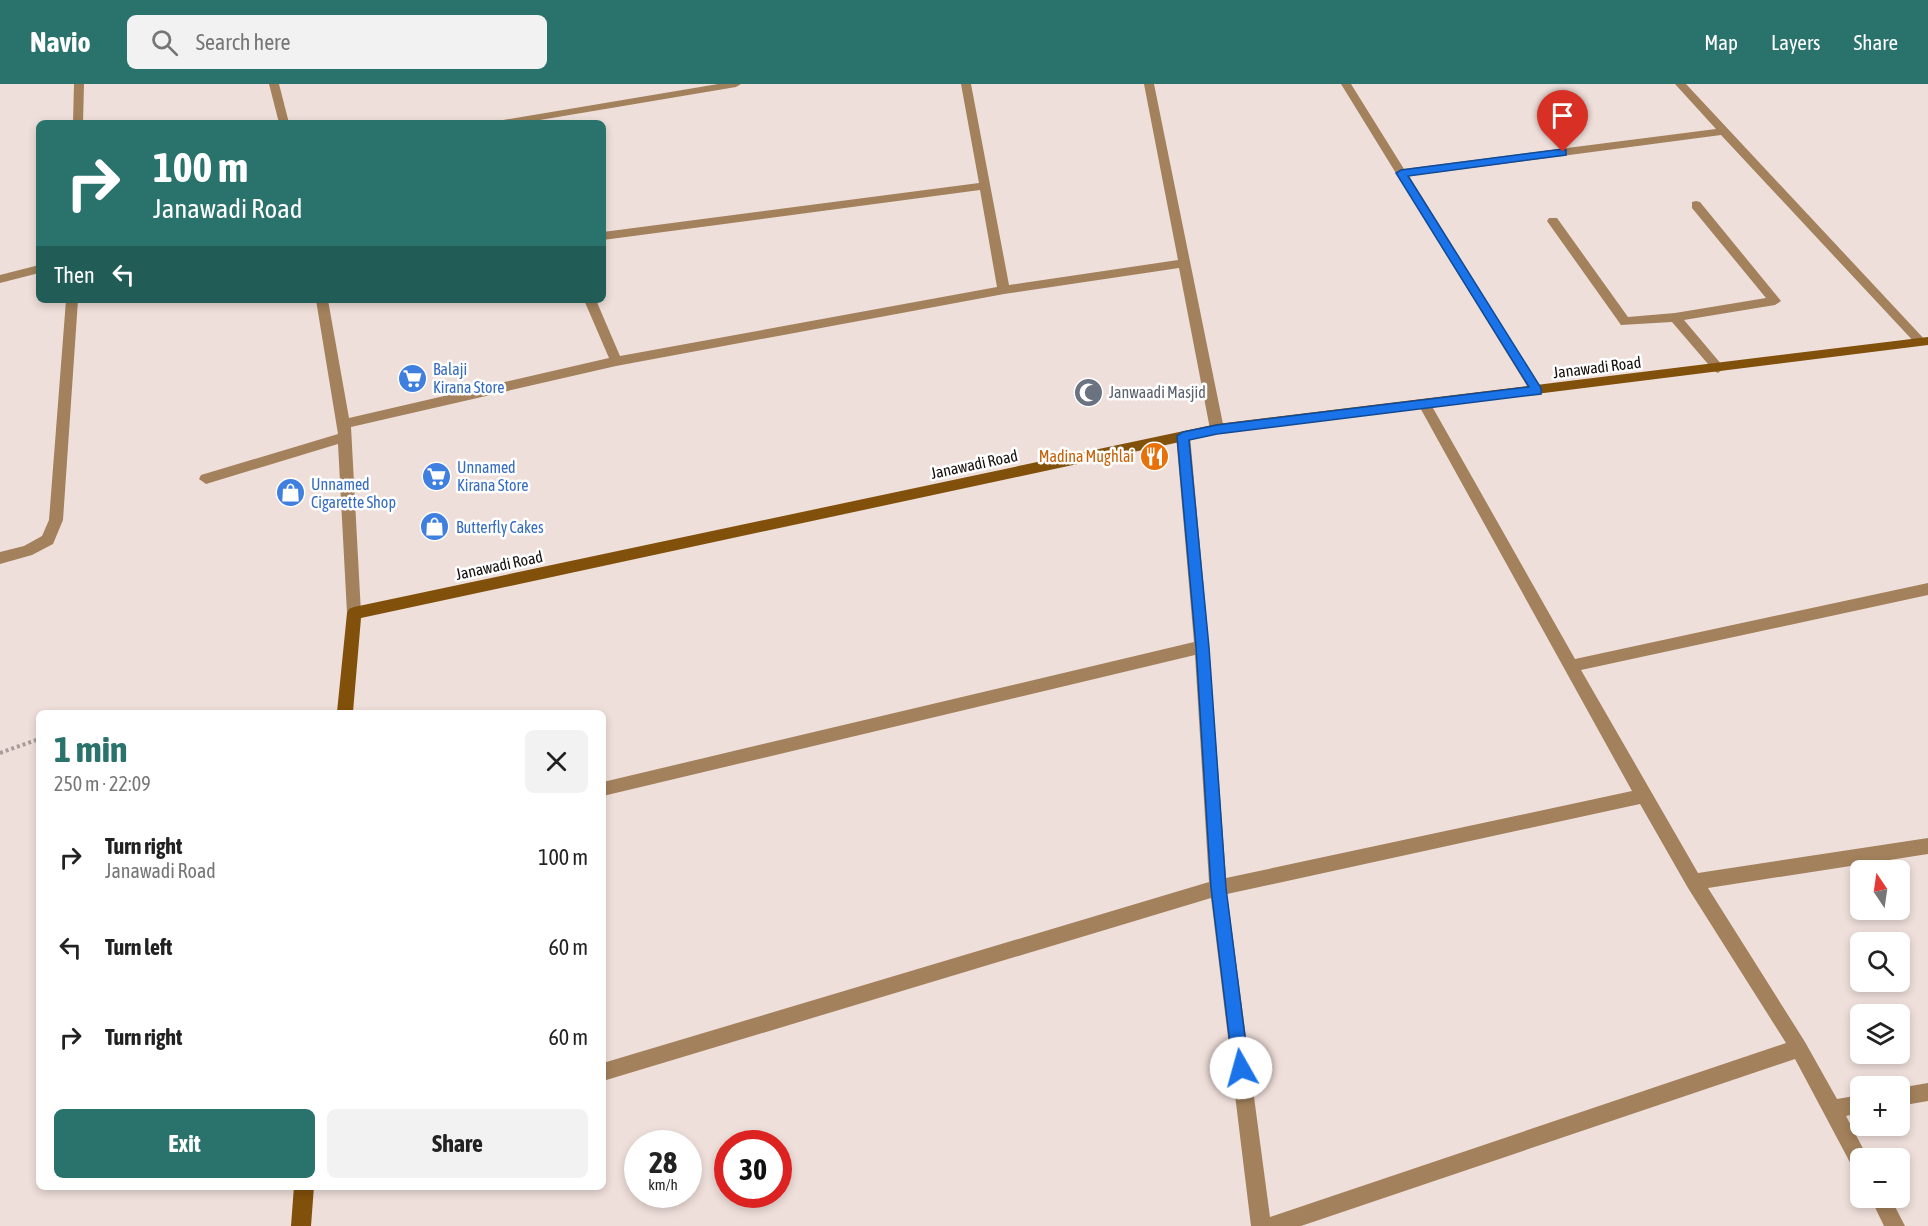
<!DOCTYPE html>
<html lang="en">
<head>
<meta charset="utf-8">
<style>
  :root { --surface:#fff; --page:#f2f2f2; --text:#222; --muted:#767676; --accent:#2a736c }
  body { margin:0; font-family:"Asap Condensed",sans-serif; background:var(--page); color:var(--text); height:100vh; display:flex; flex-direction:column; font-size:22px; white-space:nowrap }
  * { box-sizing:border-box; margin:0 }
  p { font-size:20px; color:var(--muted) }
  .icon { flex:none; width:33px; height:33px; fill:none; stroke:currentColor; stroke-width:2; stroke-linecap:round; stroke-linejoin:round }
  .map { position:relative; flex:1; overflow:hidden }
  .details { position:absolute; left:36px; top:626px; width:570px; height:480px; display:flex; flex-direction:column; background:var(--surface); border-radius:9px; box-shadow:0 3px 9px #0003 }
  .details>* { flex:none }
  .top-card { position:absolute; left:36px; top:36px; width:570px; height:183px; border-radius:9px; box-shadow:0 3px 9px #0003; background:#2a736c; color:#fff; overflow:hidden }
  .needle { width:39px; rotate:347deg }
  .tools { position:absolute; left:1850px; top:776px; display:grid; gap:12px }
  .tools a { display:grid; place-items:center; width:60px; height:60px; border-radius:9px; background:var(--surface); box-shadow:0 3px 9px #0003; font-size:30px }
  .speed { position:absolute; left:624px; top:1046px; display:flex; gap:12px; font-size:30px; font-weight:700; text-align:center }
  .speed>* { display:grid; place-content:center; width:78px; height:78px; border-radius:50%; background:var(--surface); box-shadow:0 3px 9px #0003; line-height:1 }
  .speed small { font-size:15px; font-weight:400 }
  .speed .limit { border:9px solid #d22; background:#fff; color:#111 }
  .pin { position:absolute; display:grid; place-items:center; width:51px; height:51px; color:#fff; margin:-62px -26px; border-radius:50% 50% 50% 0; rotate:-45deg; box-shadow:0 0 6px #0007 }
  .pin .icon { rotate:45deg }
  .me { position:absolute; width:66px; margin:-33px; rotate:353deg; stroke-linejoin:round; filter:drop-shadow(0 0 4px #0008) }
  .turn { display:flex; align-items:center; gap:21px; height:126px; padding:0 18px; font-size:27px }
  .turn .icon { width:78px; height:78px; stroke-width:2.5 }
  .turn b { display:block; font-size:42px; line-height:51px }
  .then { display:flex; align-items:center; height:57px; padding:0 18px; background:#0003; gap:12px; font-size:22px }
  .round { display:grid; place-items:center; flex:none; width:63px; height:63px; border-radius:9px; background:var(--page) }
  .head { display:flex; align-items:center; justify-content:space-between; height:102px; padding:0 18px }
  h1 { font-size:36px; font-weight:700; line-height:45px; color:var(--accent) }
  .cta { display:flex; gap:12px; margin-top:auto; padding:12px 18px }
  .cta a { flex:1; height:69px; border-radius:9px; background:var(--accent); color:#fff; font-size:24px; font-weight:700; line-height:69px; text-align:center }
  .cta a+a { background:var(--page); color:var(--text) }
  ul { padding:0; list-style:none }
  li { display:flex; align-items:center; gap:18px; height:90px; padding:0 18px }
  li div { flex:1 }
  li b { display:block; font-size:22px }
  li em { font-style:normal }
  header { display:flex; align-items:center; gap:36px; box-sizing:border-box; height:84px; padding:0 30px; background:var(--accent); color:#fff }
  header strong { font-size:28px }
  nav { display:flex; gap:33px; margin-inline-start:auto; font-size:21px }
  .search { width:420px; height:54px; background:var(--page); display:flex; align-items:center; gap:15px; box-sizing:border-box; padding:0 21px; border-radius:9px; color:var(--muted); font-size:22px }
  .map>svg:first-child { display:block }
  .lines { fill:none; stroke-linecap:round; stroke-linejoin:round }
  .path { stroke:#a89c98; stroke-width:4; stroke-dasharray:3 3; stroke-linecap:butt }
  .lane { fill:#a3815c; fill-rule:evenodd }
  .street { fill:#a3815c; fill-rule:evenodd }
  .secondary { fill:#81500b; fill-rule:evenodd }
  .route { fill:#1a73e8; stroke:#114b97; stroke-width:1.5 }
  .labels { text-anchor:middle; stroke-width:5; stroke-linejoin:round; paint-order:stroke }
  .street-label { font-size:16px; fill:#130e0c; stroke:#fff }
  .shop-label { font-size:16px; fill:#366cbe; stroke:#fff; text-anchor:start }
  .worship-label { font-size:16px; fill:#5b616d; stroke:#fff; text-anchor:start }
  .food-label { font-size:16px; fill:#c56008; stroke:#fff; text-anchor:end }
</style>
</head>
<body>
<header>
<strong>Navio</strong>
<div class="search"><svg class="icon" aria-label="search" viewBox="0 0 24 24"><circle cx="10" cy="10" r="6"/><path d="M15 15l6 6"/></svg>Search here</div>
<nav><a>Map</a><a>Layers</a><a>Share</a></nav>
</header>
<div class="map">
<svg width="1928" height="1142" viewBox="0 0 1928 1142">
  <rect width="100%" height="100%" fill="#efdfda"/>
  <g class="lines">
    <!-- path -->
    <path class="path" d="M 0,669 L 39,655"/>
    <!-- lane -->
    <path class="lane" d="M 1696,117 L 1700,118 L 1781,217 L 1775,221 L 1684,236 L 1722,281 L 1724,284 L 1718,289 L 1714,287 L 1672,238 L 1621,241 L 1547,137 L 1549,134 L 1557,134 L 1628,233 L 1675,229 L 1766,214 L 1692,124 L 1692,118 Z"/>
    <!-- street -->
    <g class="street">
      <path d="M 74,0 L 84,0 L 83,39 L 73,39 Z"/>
      <path d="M 269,0 L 279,0 L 289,39 L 279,39 Z"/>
      <path d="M 718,0 L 741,0 L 736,3 L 522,39 L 498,39 L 503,36 Z"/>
      <path d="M 961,0 L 971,0 L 1009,201 L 1178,176 L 1144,0 L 1154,0 L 1224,345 L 1222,349 L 1212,349 L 1210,345 L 1179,184 L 1004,210 L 616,282 L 351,343 L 361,529 L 359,533 L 354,535 L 349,533 L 347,529 L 338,360 L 206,400 L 199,395 L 201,391 L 338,350 L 316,216 L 328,216 L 349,334 L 609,274 L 584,216 L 596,216 L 620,272 L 997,203 L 980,106 L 603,156 L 603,148 L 979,99 Z"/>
      <path d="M 1341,0 L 1351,0 L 1404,85 L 1716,45 L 1675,0 L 1686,0 L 1927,258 L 1925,261 L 1917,261 L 1721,51 L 1409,92 L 1543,307 L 1542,310 L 1532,310 Z"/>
      <path d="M 39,181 L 39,189 L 0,199 L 0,191 Z"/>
      <path d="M 66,216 L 78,216 L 63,436 L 53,460 L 32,471 L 0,480 L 0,468 L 24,462 L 42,452 L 49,436 Z"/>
      <path d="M 1424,315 L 1429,317 L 1575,575 L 1928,499 L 1928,511 L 1581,586 L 1698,789 L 1928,754 L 1928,770 L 1708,804 L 1805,958 L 1837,1015 L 1860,1011 L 1860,1029 L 1846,1032 L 1868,1074 L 1860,1074 L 1860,1087 L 1853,1084 L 1795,975 L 1301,1142 L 1251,1142 L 1211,814 L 603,997 L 603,979 L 1209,798 L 1195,571 L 603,712 L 603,698 L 1194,558 L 1176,352 L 1183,347 L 1190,352 L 1209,563 L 1226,794 L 1632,707 L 1418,320 ZM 1640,720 L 1688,804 L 1786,959 L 1270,1133 L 1227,810 Z"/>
      <path d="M 1928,999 L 1928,1017 L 1899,1022 L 1899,1004 Z"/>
      <path d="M 1870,1113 L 1890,1113 L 1905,1142 L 1884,1142 Z"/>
    </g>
    <!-- secondary -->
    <g class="secondary">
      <path d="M 1928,253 L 1928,261 L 1217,350 L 361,534 L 353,628 L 337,628 L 347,529 L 349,525 L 354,523 L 1217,340 Z"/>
      <path d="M 294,1102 L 314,1102 L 311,1142 L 291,1142 Z"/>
    </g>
  </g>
  <!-- route -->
  <path class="route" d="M 1563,65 L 1566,66 L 1566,71 L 1408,92 L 1541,304 L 1541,310 L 1217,350 L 1189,356 L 1209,563 L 1226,804 L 1249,984 L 1247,990 L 1241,993 L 1235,990 L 1233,984 L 1211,804 L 1196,563 L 1177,352 L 1183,348 L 1217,341 L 1529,303 L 1396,89 L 1401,86 Z"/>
  <!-- icons -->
  <defs>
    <symbol id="supermarket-disc" viewBox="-11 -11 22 22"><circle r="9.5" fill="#3f7fe0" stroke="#fff"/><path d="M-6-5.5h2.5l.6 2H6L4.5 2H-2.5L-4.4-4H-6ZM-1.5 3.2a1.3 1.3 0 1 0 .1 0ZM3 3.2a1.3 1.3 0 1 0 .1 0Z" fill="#fff"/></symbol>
    <symbol id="mosque-disc" viewBox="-11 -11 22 22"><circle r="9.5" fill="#6b7280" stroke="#fff"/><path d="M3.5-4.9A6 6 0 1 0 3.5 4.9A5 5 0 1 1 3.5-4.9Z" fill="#fff"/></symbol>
    <symbol id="restaurant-disc" viewBox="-11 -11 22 22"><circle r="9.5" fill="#e8710a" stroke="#fff"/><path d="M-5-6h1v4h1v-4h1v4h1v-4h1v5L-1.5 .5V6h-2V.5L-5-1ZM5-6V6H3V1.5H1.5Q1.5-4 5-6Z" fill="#fff"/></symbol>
    <symbol id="shop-disc" viewBox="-11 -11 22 22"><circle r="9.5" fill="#3f7fe0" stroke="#fff"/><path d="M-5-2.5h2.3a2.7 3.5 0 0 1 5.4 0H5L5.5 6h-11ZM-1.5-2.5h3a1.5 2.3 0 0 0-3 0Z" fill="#fff"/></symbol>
  </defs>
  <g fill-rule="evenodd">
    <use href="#supermarket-disc" x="396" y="278" width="33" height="33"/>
    <use href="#mosque-disc" x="1072" y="292" width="33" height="33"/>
    <use href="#restaurant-disc" x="1138" y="356" width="33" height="33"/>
    <use href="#supermarket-disc" x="420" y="376" width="33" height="33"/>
    <use href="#shop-disc" x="274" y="392" width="33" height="33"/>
    <use href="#shop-disc" x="418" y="426" width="33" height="33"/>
  </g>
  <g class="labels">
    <!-- street labels -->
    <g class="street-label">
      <text transform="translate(1597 283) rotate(-7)" y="6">Janawadi Road</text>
      <text transform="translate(974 380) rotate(-12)" y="6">Janawadi Road</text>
      <text transform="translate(499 481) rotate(-12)" y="6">Janawadi Road</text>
    </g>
    <!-- shop labels -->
    <g class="shop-label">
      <text x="433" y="291">Balaji<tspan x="433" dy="18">Kirana Store</tspan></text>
      <text x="457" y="389">Unnamed<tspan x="457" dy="18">Kirana Store</tspan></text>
      <text x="311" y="406">Unnamed<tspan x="311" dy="18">Cigarette Shop</tspan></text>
      <text x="456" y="449">Butterfly Cakes</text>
    </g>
    <!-- worship labels -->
    <g class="worship-label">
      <text x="1109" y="314">Janwaadi Masjid</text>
    </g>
    <!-- food labels -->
    <g class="food-label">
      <text x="1134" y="378">Madina Mughlai</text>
    </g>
  </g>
</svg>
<div class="tools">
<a><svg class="needle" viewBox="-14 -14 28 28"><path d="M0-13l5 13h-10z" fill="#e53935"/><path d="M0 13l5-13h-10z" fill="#767676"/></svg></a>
<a><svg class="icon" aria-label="search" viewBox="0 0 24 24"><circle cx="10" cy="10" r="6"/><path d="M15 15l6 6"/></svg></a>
<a><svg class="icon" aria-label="layers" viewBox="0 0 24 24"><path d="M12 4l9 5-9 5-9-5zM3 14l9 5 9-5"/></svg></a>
<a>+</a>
<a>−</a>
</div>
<div class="speed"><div>28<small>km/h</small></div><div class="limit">30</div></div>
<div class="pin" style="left:1563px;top:68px;background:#d93025"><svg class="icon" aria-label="arrive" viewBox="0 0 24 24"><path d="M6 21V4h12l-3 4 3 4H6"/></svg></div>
<svg class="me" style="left:1241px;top:984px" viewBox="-20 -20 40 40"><circle r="19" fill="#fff"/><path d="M0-13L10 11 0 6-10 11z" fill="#1a73e8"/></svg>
<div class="top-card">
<div class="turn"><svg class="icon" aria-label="right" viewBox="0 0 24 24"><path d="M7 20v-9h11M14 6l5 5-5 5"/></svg><div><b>100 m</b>Janawadi Road</div></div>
<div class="then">Then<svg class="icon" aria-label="left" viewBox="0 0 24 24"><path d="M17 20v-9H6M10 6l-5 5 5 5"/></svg></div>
</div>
<section class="details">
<div class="head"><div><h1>1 min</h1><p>250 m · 22:09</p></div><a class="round"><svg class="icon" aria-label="close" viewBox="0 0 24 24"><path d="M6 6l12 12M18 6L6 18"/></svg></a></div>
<ul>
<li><svg class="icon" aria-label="right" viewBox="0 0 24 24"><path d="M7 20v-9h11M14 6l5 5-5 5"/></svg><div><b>Turn right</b><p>Janawadi Road</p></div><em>100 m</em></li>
<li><svg class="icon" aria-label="left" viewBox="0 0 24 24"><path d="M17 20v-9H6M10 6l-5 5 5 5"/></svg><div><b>Turn left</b></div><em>60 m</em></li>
<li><svg class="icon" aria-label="right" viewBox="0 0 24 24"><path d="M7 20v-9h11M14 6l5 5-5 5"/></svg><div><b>Turn right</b></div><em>60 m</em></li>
</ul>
<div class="cta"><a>Exit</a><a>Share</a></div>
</section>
</div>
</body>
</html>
